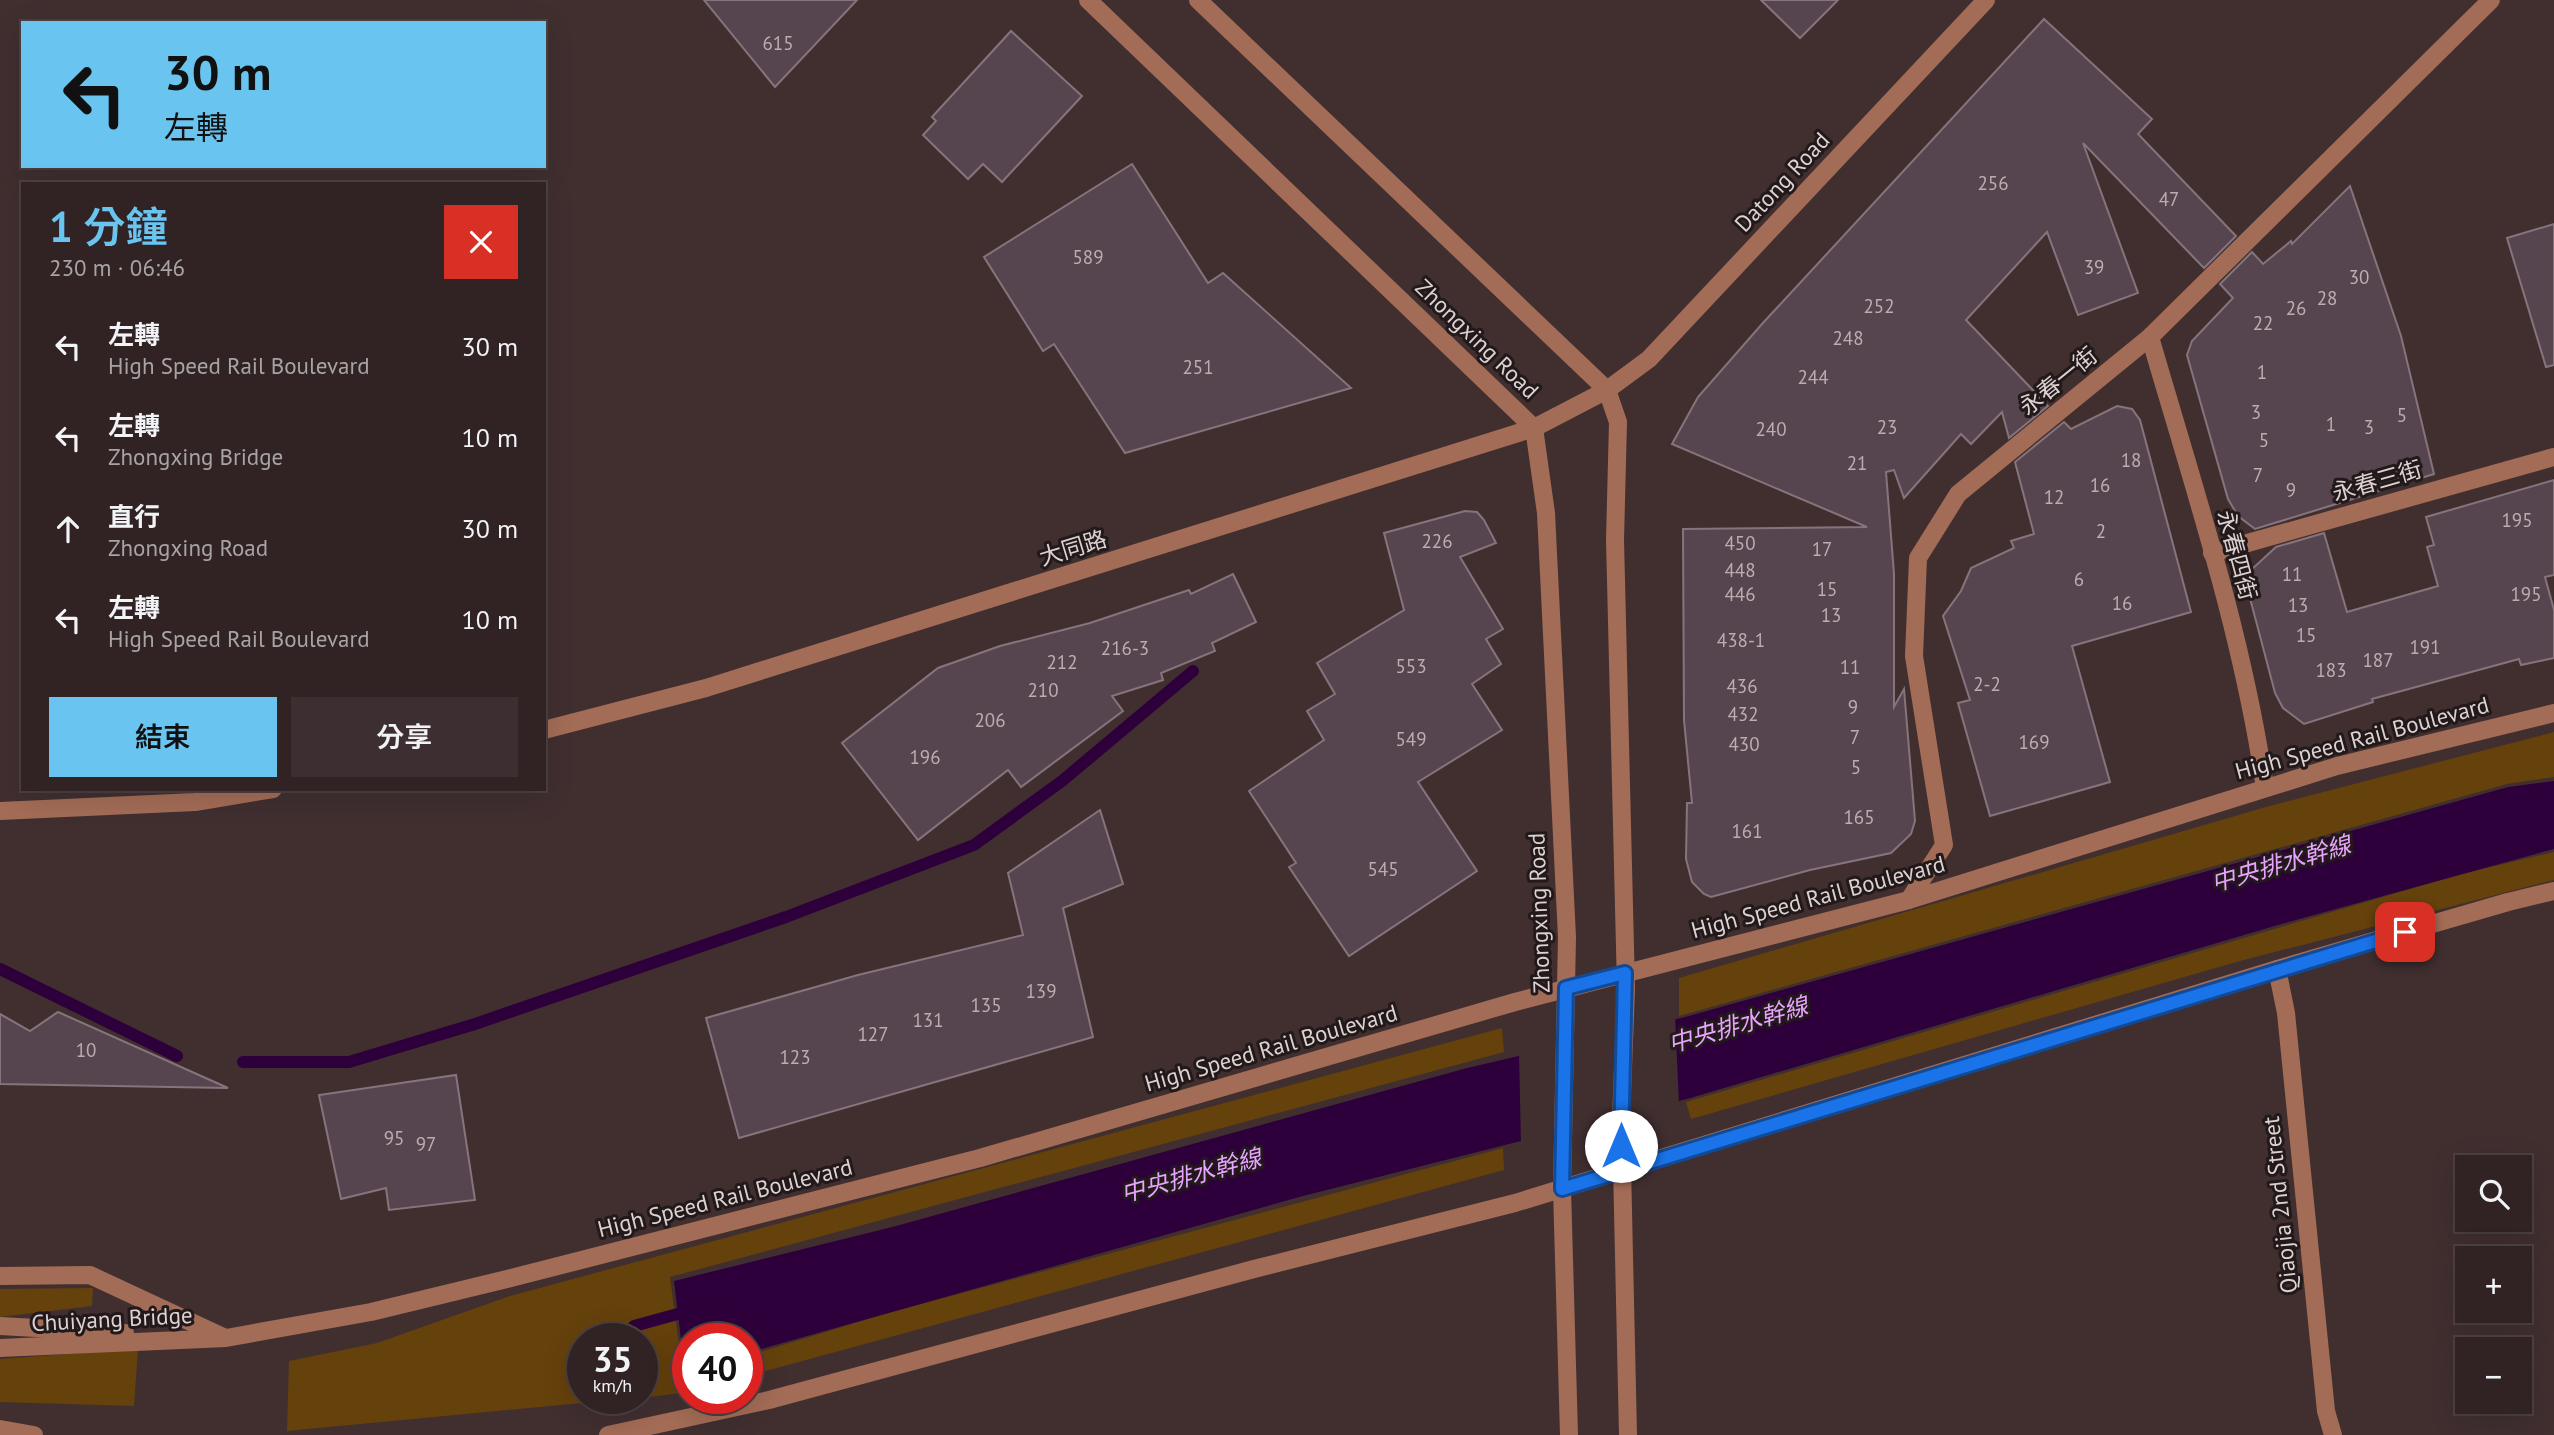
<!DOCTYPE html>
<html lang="zh-TW">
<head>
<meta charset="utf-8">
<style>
  :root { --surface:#312324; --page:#3d2f31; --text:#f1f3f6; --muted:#a8a4a6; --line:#4c4041; --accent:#69c4f0 }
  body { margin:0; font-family:"PT Sans","Noto Sans TC",sans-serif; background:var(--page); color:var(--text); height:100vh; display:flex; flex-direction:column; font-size:26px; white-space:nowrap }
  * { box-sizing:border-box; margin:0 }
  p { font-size:23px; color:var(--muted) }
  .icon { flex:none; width:38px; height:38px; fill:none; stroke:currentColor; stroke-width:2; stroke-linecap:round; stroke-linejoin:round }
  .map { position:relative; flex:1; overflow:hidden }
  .side { position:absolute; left:21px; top:182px; width:525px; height:609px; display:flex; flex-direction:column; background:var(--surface); border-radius:0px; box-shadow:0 7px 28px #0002,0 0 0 2px var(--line) }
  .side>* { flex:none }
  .hud { position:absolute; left:21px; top:21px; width:525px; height:147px; border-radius:0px; box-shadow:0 7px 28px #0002,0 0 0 2px var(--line); background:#69c4f0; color:#111; overflow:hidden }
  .controls { position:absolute; left:2455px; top:1155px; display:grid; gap:14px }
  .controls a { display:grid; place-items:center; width:77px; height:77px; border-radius:0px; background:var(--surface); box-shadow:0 7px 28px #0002,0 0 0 2px var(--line); font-size:35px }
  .speed { position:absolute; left:567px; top:1323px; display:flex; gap:14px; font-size:35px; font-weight:700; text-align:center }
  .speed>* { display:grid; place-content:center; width:91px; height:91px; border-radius:50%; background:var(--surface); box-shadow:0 7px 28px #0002,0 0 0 2px var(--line); line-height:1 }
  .speed small { font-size:18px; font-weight:400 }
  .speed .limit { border:10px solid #d22; background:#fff; color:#111 }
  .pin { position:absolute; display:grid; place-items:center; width:60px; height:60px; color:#fff; margin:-30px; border-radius:14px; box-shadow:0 4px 10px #0006 }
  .me { position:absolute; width:77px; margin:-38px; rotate:0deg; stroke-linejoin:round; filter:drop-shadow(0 0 5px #0008) }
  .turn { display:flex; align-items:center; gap:24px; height:147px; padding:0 28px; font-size:32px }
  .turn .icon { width:91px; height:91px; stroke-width:2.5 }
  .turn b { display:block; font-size:49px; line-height:60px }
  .round { display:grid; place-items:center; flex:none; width:74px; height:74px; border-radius:0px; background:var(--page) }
  .overview { display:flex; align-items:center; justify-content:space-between; height:119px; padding:0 28px }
  h1 { font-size:42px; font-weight:600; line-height:52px; color:var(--accent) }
  .button { display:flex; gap:14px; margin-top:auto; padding:14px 28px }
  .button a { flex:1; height:80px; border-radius:0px; background:var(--accent); color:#111; font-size:28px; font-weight:600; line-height:80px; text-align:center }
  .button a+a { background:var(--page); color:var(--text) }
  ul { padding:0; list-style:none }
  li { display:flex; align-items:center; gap:21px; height:91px; padding:0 28px }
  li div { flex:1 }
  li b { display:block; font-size:26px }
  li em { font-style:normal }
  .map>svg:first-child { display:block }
  .green { fill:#65410c }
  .water { fill:#2e003b }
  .pier { fill:#412f30 }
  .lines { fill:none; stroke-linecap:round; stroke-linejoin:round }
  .stream { stroke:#2e003b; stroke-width:12 }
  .building { fill:#56454e; stroke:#86747d; stroke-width:2 }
  .minor { stroke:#a36c56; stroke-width:18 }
  .route-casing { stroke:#114b97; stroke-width:18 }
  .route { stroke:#1a73e8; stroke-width:12 }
  .labels { text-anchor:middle; stroke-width:6; stroke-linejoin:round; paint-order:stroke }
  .number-label { font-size:19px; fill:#bbaeb0 }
  .street-label { font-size:23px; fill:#ddd1d1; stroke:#22191a }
  .water-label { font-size:24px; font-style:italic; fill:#e7a3fe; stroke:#22191a }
</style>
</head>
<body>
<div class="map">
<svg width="2554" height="1435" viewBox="0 0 2554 1435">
  <rect width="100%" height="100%" fill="#412f30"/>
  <!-- green -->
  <g class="green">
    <path d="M 2554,732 L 2554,777 L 2507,784 L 1679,1016 L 1679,978 L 2266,807 Z"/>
    <path d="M 2554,852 L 2554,880 L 2240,961 L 1691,1119 L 1686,1102 L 2461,874 Z"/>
    <path d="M 1502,1028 L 1504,1052 L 670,1277 L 683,1375 L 688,1374 L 688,1392 L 642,1398 L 642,1339 L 583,1339 L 583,1398 L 634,1398 L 287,1431 L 289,1361 L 377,1343 L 510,1296 Z"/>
    <path d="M 1503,1148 L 1504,1170 L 747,1376 L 747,1356 L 884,1314 Z"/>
    <path d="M 93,1288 L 92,1306 L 0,1317 L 0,1289 Z"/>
    <path d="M 138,1349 L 134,1406 L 0,1402 L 0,1359 Z"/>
  </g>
  <!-- water -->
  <path class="water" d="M 2554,781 L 2554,849 L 2278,925 L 1687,1099 L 1303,1196 L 747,1353 L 747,1339 L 688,1339 L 688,1372 L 685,1373 L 674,1281 L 896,1226 L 1467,1068 L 1685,1017 L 2508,787 Z"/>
  <!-- pier -->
  <path class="pier" d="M 1675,1016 L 1679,1104 L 1521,1144 L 1519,1052 Z"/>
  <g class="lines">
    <!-- stream -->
    <g class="stream">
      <path d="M 0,969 L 177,1056"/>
      <path d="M 243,1062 L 349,1062 L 475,1024 L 786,917 L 974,845 L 1062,781 L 1193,671"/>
      <path d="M 634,1326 L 692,1310"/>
    </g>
  </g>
  <!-- building -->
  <g class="building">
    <path d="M 704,0 L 857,0 L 775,87 Z"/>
    <path d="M 1761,0 L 1838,0 L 1800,38 Z"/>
    <path d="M 2044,19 L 2152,119 L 2138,134 L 2236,236 L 2204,268 L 2083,143 L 2138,293 L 2078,315 L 2047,232 L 1966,320 L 2048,406 L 2009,438 L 2002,412 L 1971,444 L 1961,434 L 1904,498 L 1894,470 L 1886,472 L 1894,574 L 1894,707 L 1904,689 L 1915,821 L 1911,834 L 1891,853 L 1810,870 L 1711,897 L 1704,894 L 1692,882 L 1686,859 L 1687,803 L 1692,803 L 1684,720 L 1683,529 L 1867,527 L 1672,444 L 1698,397 L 1762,324 Z"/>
    <path d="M 1011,31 L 1082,96 L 1002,182 L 983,164 L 968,179 L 923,135 L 936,121 L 932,117 Z"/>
    <path d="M 1132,164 L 1208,283 L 1223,273 L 1351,388 L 1125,453 L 1054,344 L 1043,351 L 984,257 Z"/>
    <path d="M 2350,186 L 2401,336 L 2434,474 L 2255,529 L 2238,516 L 2228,499 L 2187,355 L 2192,341 L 2233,298 L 2220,284 L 2252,252 L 2263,264 L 2291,241 L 2292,244 Z"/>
    <path d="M 2554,224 L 2554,365 L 2546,367 L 2507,238 Z"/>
    <path d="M 2117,406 L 2132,409 L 2140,420 L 2191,612 L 2072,646 L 2110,782 L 1990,816 L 1958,703 L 1970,700 L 1943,616 L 1961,591 L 1971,568 L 2014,548 L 2011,541 L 2034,534 L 2015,462 L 2064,422 L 2071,429 Z"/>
    <path d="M 2554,480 L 2554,575 L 2545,577 L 2554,610 L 2554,658 L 2521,665 L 2519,659 L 2372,699 L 2373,702 L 2304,724 L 2283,708 L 2275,693 L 2246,583 L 2251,570 L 2276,547 L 2324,533 L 2347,612 L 2438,586 L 2427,547 L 2434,545 L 2426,517 Z"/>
    <path d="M 1465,511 L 1477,512 L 1484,520 L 1496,543 L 1460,557 L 1503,629 L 1486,639 L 1501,664 L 1472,684 L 1502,730 L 1418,782 L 1477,871 L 1349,956 L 1289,867 L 1296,863 L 1249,791 L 1324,740 L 1307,711 L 1335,694 L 1317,663 L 1404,610 L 1384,533 Z"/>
    <path d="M 1233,574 L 1256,622 L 1212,643 L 1215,651 L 1161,673 L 1163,680 L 1112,696 L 1123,711 L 1021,787 L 1008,770 L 918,840 L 842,743 L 938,668 L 1000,646 L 1090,623 L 1189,590 L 1191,594 Z"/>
    <path d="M 1100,810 L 1123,884 L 1063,908 L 1093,1037 L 739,1138 L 706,1018 L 858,975 L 1023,935 L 1008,873 Z"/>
    <path d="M 58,1012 L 228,1088 L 0,1084 L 0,1014 L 30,1031 Z"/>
    <path d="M 456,1075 L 475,1200 L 389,1210 L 386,1188 L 341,1199 L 319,1095 Z"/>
  </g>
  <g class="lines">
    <!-- minor -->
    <g class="minor">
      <path d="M 1088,0 L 1534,428 L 1546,513 L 1567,937 L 1562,1189 L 1569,1435"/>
      <path d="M 1198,0 L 1607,390 L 1618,422 L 1615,540 L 1626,988 L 1621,1121 L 1628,1435"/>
      <path d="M 2150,337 C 2193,485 2243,635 2265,788"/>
      <path d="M 2212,553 L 2554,457"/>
      <path d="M 544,730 L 706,688 L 1534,428 L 1607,390 L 1649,359 L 1986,0"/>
      <path d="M 0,811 L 195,802 L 273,789"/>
      <path d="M 1909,900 L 1944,845 L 1914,656 L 1918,558 L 1958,494 L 2150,337 L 2491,0"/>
      <path d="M 2277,969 L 2286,1013 L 2326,1411 L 2333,1435"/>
      <path d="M 0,1276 L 90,1275 L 223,1337"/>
      <path d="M 0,1326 L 125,1333"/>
      <path d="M 0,1348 L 226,1338 L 371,1312 L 507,1279 L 980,1158 L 1515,1002 L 1909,900 L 2337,766 L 2554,713"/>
      <path d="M 0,1429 L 34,1435"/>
      <path d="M 608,1435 L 769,1400 L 1254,1269 L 1515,1203 L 2277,969 L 2508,902 L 2554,891"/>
    </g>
  </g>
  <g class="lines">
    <defs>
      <path id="route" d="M 1621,1146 L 1625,973 L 1566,988 L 1562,1189 L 2405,932"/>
    </defs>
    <!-- route casing -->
    <use href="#route" class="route-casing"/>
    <!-- route -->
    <use href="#route" class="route"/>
  </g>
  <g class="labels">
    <!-- number labels -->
    <g class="number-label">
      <text x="778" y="50">615</text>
      <text x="1993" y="190">256</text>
      <text x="2169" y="206">47</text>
      <text x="1088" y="264">589</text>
      <text x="2094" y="274">39</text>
      <text x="2359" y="284">30</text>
      <text x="2327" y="305">28</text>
      <text x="1879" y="313">252</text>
      <text x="2296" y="315">26</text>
      <text x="2263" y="330">22</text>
      <text x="1848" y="345">248</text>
      <text x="1198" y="374">251</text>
      <text x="2262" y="379">1</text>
      <text x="1813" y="384">244</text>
      <text x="2256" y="419">3</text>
      <text x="2402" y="422">5</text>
      <text x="2331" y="431">1</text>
      <text x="1887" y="434">23</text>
      <text x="2369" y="434">3</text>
      <text x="1771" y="436">240</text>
      <text x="2264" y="447">5</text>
      <text x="2131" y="467">18</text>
      <text x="1857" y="470">21</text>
      <text x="2258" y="482">7</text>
      <text x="2100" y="492">16</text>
      <text x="2291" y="497">9</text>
      <text x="2054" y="504">12</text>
      <text x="2517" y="527">195</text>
      <text x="2101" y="538">2</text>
      <text x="1437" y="548">226</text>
      <text x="1740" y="550">450</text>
      <text x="1822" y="556">17</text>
      <text x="1740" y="577">448</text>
      <text x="2292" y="581">11</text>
      <text x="2079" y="586">6</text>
      <text x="1827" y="596">15</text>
      <text x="1740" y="601">446</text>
      <text x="2526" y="601">195</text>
      <text x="2122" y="610">16</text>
      <text x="2298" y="612">13</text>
      <text x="1831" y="622">13</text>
      <text x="2306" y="642">15</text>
      <text x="1741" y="647">438-1</text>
      <text x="2425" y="654">191</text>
      <text x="1125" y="655">216-3</text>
      <text x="2378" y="667">187</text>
      <text x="1062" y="669">212</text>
      <text x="1411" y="673">553</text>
      <text x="1850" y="674">11</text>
      <text x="2331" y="677">183</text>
      <text x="1987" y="691">2-2</text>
      <text x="1742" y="693">436</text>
      <text x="1043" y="697">210</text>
      <text x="1853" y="714">9</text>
      <text x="1743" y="721">432</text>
      <text x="990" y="727">206</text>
      <text x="1855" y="744">7</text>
      <text x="1411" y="746">549</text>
      <text x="2034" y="749">169</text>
      <text x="1744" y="751">430</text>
      <text x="925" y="764">196</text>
      <text x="1856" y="774">5</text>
      <text x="1859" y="824">165</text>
      <text x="1747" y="838">161</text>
      <text x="1383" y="876">545</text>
      <text x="1041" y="998">139</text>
      <text x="986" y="1012">135</text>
      <text x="928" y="1027">131</text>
      <text x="873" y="1041">127</text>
      <text x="86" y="1057">10</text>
      <text x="795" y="1064">123</text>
      <text x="394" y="1145">95</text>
      <text x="426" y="1151">97</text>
    </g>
    <!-- street labels -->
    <g class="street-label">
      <text transform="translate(1782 182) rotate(-47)" y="8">Datong Road</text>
      <text transform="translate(1477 339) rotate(44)" y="8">Zhongxing Road</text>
      <text transform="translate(2058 381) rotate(-39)" y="8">永春一街</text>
      <text transform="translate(2377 481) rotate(-16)" y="8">永春三街</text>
      <text transform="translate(1073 548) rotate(-17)" y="8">大同路</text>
      <text transform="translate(2237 555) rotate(75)" y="8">永春四街</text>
      <text transform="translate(2362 738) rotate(-15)" y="8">High Speed Rail Boulevard</text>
      <text transform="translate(1818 897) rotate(-15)" y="8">High Speed Rail Boulevard</text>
      <text transform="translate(1539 913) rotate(-92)" y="8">Zhongxing Road</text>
      <text transform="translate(1271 1048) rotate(-16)" y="8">High Speed Rail Boulevard</text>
      <text transform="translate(725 1198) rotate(-14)" y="8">High Speed Rail Boulevard</text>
      <text transform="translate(2280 1205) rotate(-96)" y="8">Qiaojia 2nd Street</text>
      <text transform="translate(112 1319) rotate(-3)" y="8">Chuiyang Bridge</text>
    </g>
    <!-- water labels -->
    <g class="water-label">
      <text transform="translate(2281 864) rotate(-16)" y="8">中央排水幹線</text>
      <text transform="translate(1738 1025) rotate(-16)" y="8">中央排水幹線</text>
      <text transform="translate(1191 1176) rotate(-15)" y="8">中央排水幹線</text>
    </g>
  </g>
</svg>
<div class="controls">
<a><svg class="icon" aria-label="search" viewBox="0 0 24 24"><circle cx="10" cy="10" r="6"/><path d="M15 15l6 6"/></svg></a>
<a>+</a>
<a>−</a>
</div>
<div class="speed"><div>35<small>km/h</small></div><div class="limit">40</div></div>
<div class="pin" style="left:2405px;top:932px;background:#d93025"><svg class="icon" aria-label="arrive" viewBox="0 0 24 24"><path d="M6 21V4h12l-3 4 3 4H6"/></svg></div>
<svg class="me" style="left:1621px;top:1146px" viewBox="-20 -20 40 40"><circle r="19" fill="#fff"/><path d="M0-13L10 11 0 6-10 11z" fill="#1a73e8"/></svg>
<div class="hud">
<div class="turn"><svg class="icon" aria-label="left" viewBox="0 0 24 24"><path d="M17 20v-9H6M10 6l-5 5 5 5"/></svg><div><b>30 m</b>左轉</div></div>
</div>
<section class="side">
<div class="overview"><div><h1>1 分鐘</h1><p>230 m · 06:46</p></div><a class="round" style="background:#d93025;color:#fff"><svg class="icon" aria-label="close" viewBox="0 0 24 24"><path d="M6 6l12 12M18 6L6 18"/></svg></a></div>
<ul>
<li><svg class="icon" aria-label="left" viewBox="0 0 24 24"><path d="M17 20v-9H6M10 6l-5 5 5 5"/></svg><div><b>左轉</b><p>High Speed Rail Boulevard</p></div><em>30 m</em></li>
<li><svg class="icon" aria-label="left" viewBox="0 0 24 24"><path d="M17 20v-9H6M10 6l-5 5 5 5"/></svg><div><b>左轉</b><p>Zhongxing Bridge</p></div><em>10 m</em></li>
<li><svg class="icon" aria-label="ahead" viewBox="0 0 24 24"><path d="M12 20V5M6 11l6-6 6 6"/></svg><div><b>直行</b><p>Zhongxing Road</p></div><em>30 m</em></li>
<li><svg class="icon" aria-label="left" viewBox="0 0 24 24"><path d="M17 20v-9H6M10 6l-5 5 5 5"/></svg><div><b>左轉</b><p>High Speed Rail Boulevard</p></div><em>10 m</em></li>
</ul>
<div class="button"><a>結束</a><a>分享</a></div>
</section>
</div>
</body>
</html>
